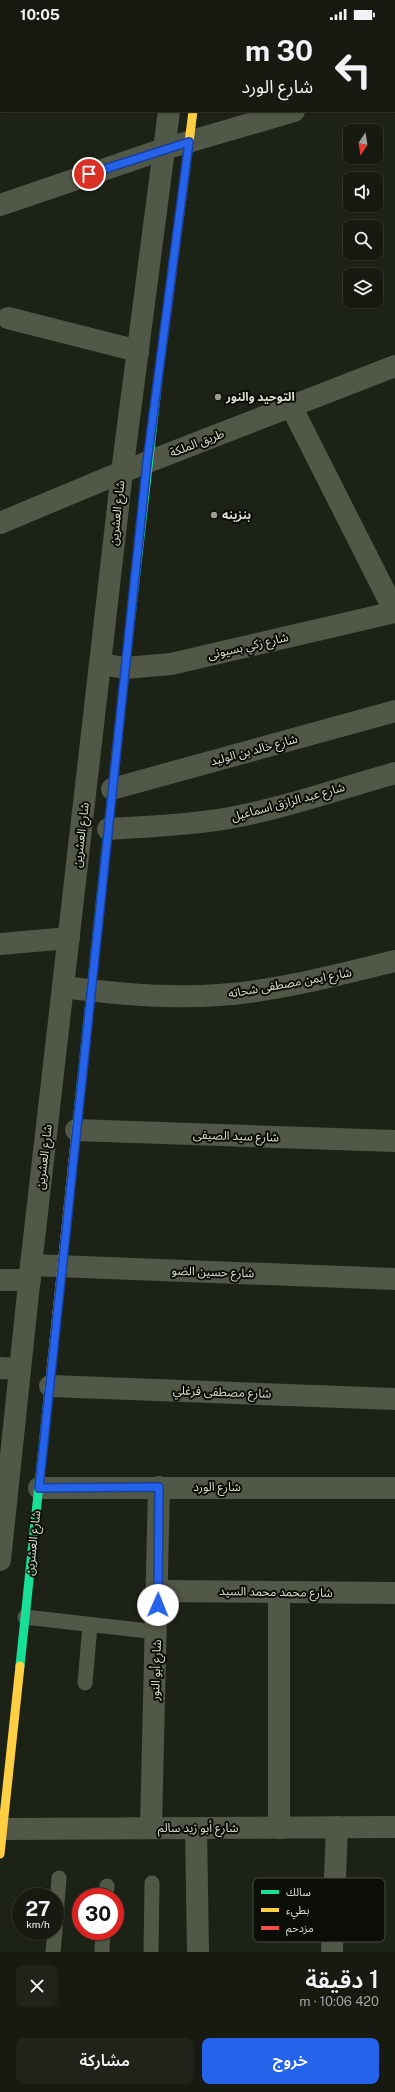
<!DOCTYPE html>
<html lang="ar">
<head>
<meta charset="utf-8">
<style>
  :root { --surface:#161a10; --page:#1f2319; --text:#f1f3f6; --muted:#9ea19f; --line:#353830; --accent:#2563eb }
  body { margin:0; font-family:"Public Sans","Noto Sans Arabic",sans-serif; background:var(--page); color:var(--text); direction:rtl; height:100vh; display:flex; flex-direction:column; font-size:15px; white-space:nowrap }
  * { box-sizing:border-box; margin:0 }
  p { font-size:13px; color:var(--muted) }
  .icon { flex:none; width:22px; height:22px; fill:none; stroke:currentColor; stroke-width:2; stroke-linecap:round; stroke-linejoin:round }
  .map { position:relative; height:1924px; overflow:hidden; direction:ltr }
  .sheet { display:flex; flex-direction:column; background:var(--surface); flex:1 }
  .sheet>* { flex:none }
  .guide { position:absolute; left:0px; top:0px; width:395px; height:84px; box-shadow:0 1px 3px #0004,0 0 0 1px var(--line); direction:rtl; background:#161a10; color:var(--text); overflow:hidden }
  .needle { width:26px; rotate:192deg }
  .controls { position:absolute; left:343px; top:96px; display:grid; gap:8px }
  .controls a { display:grid; place-items:center; width:40px; height:40px; border-radius:8px; background:var(--surface); box-shadow:0 1px 3px #0004,0 0 0 1px var(--line); font-size:20px }
  .speed { position:absolute; left:12px; top:1860px; display:flex; gap:8px; font-size:20px; font-weight:700; text-align:center }
  .speed>* { display:grid; place-content:center; width:52px; height:52px; border-radius:50%; background:var(--surface); box-shadow:0 1px 3px #0004,0 0 0 1px var(--line); line-height:1 }
  .speed small { font-size:10px; font-weight:400 }
  .speed .limit { border:6px solid #d22; background:#fff; color:#111 }
  .pin { position:absolute; display:grid; place-items:center; width:34px; height:34px; color:#fff; margin:-17px; border:2px solid #fff; border-radius:50%; box-shadow:0 1px 4px #0007 }
  .me { position:absolute; width:44px; margin:-22px; rotate:1deg; stroke-linejoin:round; filter:drop-shadow(0 0 3px #0008) }
  .turn { display:flex; align-items:center; gap:14px; height:84px; padding:0 16px; font-size:18px }
  .turn .icon { width:52px; height:52px; stroke-width:2.5 }
  .turn b { display:block; font-size:28px; line-height:34px }
  .round { display:grid; place-items:center; flex:none; width:42px; height:42px; border-radius:8px; background:var(--page) }
  .overview { display:flex; align-items:center; justify-content:space-between; height:68px; padding:0 16px }
  h1 { font-size:24px; font-weight:600; line-height:30px }
  .cta { display:flex; gap:8px; margin-top:auto; padding:8px 16px }
  .cta a { flex:1; height:46px; border-radius:8px; background:var(--accent); color:#fff; font-size:16px; font-weight:600; line-height:46px; text-align:center }
  .cta a+a { background:var(--page); color:var(--text) }
  .status { display:flex; justify-content:space-between; align-items:center; height:28px; padding:0 20px; background:var(--surface); direction:ltr }
  .status svg { height:11px; fill:currentColor }
  .map>svg:first-child { display:block }
  .lines { fill:none; stroke-linecap:round; stroke-linejoin:round }
  .lane { stroke:#515847; stroke-width:15 }
  .street { stroke:#515847; stroke-width:22 }
  .fast { stroke:#16e098; stroke-width:9 }
  .slow { stroke:#ffcf43; stroke-width:9 }
  .jam { stroke:#f24e42; stroke-width:9 }
  .route-casing { stroke:#184099; stroke-width:10 }
  .route { stroke:#2563eb; stroke-width:7 }
  .poi-dot { fill:#979d90; stroke:#0a0e06; stroke-width:1.5 }
  .labels { text-anchor:middle; stroke-width:4; stroke-linejoin:round; paint-order:stroke }
  .poi-label { font-size:12px; font-weight:bold; fill:#d8dfd1; stroke:#0a0e06; text-anchor:start }
  .street-label { font-size:12px; fill:#d8dfd1; stroke:#0a0e06 }
  .key { fill:#0a0e06; stroke:#484d43; stroke-width:1 }
  .key-label { font-size:11px; fill:#d8dfd1 }
</style>
</head>
<body>
<div class="status"><b>10:05</b><svg viewBox="0 0 49 12"><path d="M0 12V9h3v3zM5 12V6h3v6zM10 12V3h3v9zM15 12V0h3v12zM26 1h20v11H26zM47 4h2v5h-2z"/></svg></div>
<div class="map">
<svg width="395" height="1924" viewBox="0 0 395 1924">
  <rect width="100%" height="100%" fill="#1d2216"/>
  <g class="lines">
    <!-- lane -->
    <g class="lane">
      <path d="M 25,1589 L 157,1604"/>
      <path d="M 85,1655 L 90,1597"/>
      <path d="M 106,1869 L 107,1858"/>
      <path d="M 55,1901 L 59,1850"/>
      <path d="M 53,1924 L 55,1903"/>
      <path d="M 102,1924 L 103,1903"/>
      <path d="M 151,1924 L 152,1855"/>
    </g>
    <!-- street -->
    <g class="street">
      <path d="M 156,1 L 160,0"/>
      <path d="M 179,1 L 180,0"/>
      <path d="M 204,1 L 204,0"/>
      <path d="M 0,39 L 1,38"/>
      <path d="M 394,53 L 395,53"/>
      <path d="M 0,177 L 164,121 L 294,83"/>
      <path d="M 8,290 L 138,323"/>
      <path d="M 291,378 L 395,584"/>
      <path d="M 0,495 L 122,444 L 395,338"/>
      <path d="M 107,637 L 125,640 L 171,636 L 395,584"/>
      <path d="M 112,761 L 395,683"/>
      <path d="M 108,801 C 147,799 186,797 224,791 C 282,781 338,761 395,745"/>
      <path d="M 0,916 L 69,910"/>
      <path d="M 64,959 C 115,966 168,971 219,967 C 278,963 337,947 395,933"/>
      <path d="M 76,1102 L 395,1113"/>
      <path d="M 31,1237 L 395,1251"/>
      <path d="M 0,1252 L 30,1252"/>
      <path d="M 0,1340 L 20,1341"/>
      <path d="M 50,1358 L 395,1371"/>
      <path d="M 39,1460 L 395,1460"/>
      <path d="M 0,1532 L 31,1237 L 122,444 L 169,83"/>
      <path d="M 158,1563 L 395,1565"/>
      <path d="M 279,1564 L 279,1800"/>
      <path d="M 151,1800 L 159,1459"/>
      <path d="M 196,1800 L 198,1924"/>
      <path d="M 0,1801 L 395,1799"/>
      <path d="M 332,1924 L 337,1799"/>
    </g>
    <!-- fast -->
    <g class="fast">
      <path d="M 130,597 L 158,351"/>
      <path d="M 77,1095 L 113,755"/>
      <path d="M 20,1638 L 49,1361"/>
    </g>
    <!-- slow -->
    <g class="slow">
      <path d="M 181,177 L 193,83"/>
      <path d="M 49,1361 L 77,1095"/>
      <path d="M 0,1826 L 20,1638"/>
    </g>
    <!-- jam -->
    <g class="jam">
      <path d="M 158,351 L 181,177"/>
      <path d="M 113,755 L 130,597"/>
    </g>
  </g>
  <g class="lines">
    <defs>
      <path id="route" d="M 89,146 L 189,114 L 147,434 L 39,1460 L 159,1459 L 158,1577"/>
    </defs>
    <!-- route casing -->
    <use href="#route" class="route-casing"/>
    <!-- route -->
    <use href="#route" class="route"/>
  </g>
  <!-- markers -->
  <g class="poi-dot">
    <circle cx="218" cy="369" r="4"/>
    <circle cx="214" cy="487" r="4"/>
  </g>
  <g class="labels">
    <!-- poi labels -->
    <g class="poi-label">
      <text x="226" y="373">التوحيد والنور</text>
      <text x="222" y="491">بنزينه</text>
    </g>
    <!-- street labels -->
    <g class="street-label">
      <text transform="translate(197 415) rotate(-21)" y="4">طريق الملكة</text>
      <text transform="translate(117 485) rotate(-84)" y="4">شارع العشرين</text>
      <text transform="translate(248 618) rotate(-13)" y="4">شارع زكي بسيونى</text>
      <text transform="translate(254 722) rotate(-15)" y="4">شارع خالد بن الوليد</text>
      <text transform="translate(288 774) rotate(-15)" y="4">شارع عبد الرازق اسماعيل</text>
      <text transform="translate(81 807) rotate(-83)" y="4">شارع العشرين</text>
      <text transform="translate(290 955) rotate(-10)" y="4">شارع ايمن مصطفى شحاته</text>
      <text transform="translate(236 1108) rotate(2)" y="4">شارع سيد الصيفى</text>
      <text transform="translate(44 1129) rotate(-83)" y="4">شارع العشرين</text>
      <text transform="translate(213 1244) rotate(2)" y="4">شارع حسين الضو</text>
      <text transform="translate(222 1364) rotate(2)" y="4">شارع مصطفى فرغلي</text>
      <text x="217" y="1463">شارع الورد</text>
      <text transform="translate(33 1515) rotate(-84)" y="4">شارع العشرين</text>
      <text transform="translate(276 1564) rotate(1)" y="4">شارع محمد محمد السيد</text>
      <text transform="translate(156 1642) rotate(-88)" y="4">شارع أبو النور</text>
      <text x="198" y="1804">شارع أبو زيد سالم</text>
    </g>
  </g>
  <!-- legend -->
  <rect x="253" y="1850" width="132" height="64" rx="6" class="key"/>
  <rect x="261" y="1862" width="18" height="4" fill="#16e098"/>
  <rect x="261" y="1880" width="18" height="4" fill="#ffcf43"/>
  <rect x="261" y="1898" width="18" height="4" fill="#f24e42"/>
  <g class="key-label">
    <text x="286" y="1868">سالك</text>
    <text x="286" y="1886">بطيء</text>
    <text x="286" y="1904">مزدحم</text>
  </g>
</svg>
<div class="controls">
<a><svg class="needle" viewBox="-14 -14 28 28"><path d="M0-13l5 13h-10z" fill="#e53935"/><path d="M0 13l5-13h-10z" fill="#9ea19f"/></svg></a>
<a><svg class="icon" aria-label="sound" viewBox="0 0 24 24"><path d="M4 9h4l5-4v14l-5-4H4zM17 9q2 3 0 6"/></svg></a>
<a><svg class="icon" aria-label="search" viewBox="0 0 24 24"><circle cx="10" cy="10" r="6"/><path d="M15 15l6 6"/></svg></a>
<a><svg class="icon" aria-label="layers" viewBox="0 0 24 24"><path d="M12 4l9 5-9 5-9-5zM3 14l9 5 9-5"/></svg></a>
</div>
<div class="speed"><div>27<small>km/h</small></div><div class="limit">30</div></div>
<div class="pin" style="left:89px;top:146px;background:#d93025"><svg class="icon" aria-label="arrive" viewBox="0 0 24 24"><path d="M6 21V4h12l-3 4 3 4H6"/></svg></div>
<svg class="me" style="left:158px;top:1577px" viewBox="-20 -20 40 40"><circle r="19" fill="#fff"/><path d="M0-13L10 11 0 6-10 11z" fill="#2563eb"/></svg>
<div class="guide">
<div class="turn"><svg class="icon" aria-label="left" viewBox="0 0 24 24"><path d="M17 20v-9H6M10 6l-5 5 5 5"/></svg><div><b>30 m</b>شارع الورد</div></div>
</div>
</div>
<section class="sheet">
<div class="overview"><div><h1>1 دقيقة</h1><p>420 m · 10:06</p></div><a class="round"><svg class="icon" aria-label="close" viewBox="0 0 24 24"><path d="M6 6l12 12M18 6L6 18"/></svg></a></div>
<div class="cta"><a>خروج</a><a>مشاركة</a></div>
</section>
</body>
</html>
